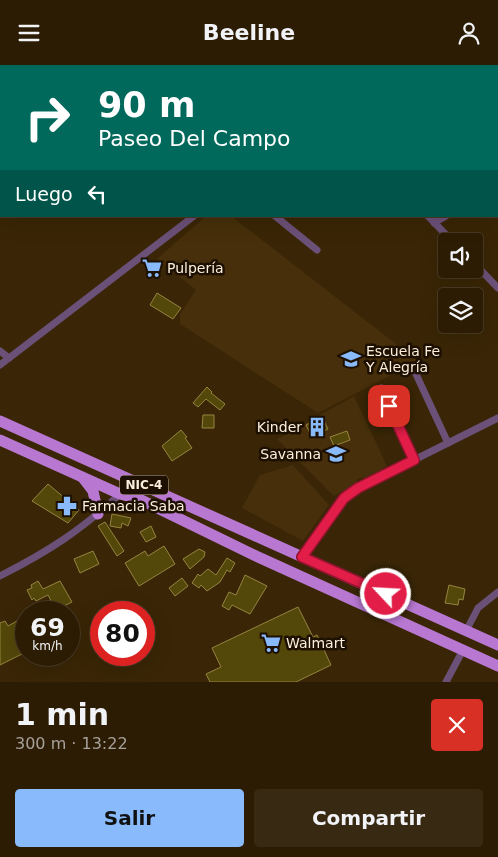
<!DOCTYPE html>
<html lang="es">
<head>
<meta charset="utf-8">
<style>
  :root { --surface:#2c1c04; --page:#382913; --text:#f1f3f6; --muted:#a6a19a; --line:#483a26; --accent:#88bafc }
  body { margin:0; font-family:"DejaVu Sans",sans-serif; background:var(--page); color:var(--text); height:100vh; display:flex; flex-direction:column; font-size:19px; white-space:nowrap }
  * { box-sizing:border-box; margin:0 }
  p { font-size:16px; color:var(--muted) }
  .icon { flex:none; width:28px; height:28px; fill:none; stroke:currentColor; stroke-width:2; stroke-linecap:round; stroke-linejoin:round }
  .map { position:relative; height:617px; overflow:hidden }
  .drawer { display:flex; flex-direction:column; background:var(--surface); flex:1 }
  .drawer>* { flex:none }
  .banner { position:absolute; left:0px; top:0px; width:499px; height:152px; box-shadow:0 5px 20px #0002,0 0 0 1px var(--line); background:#00695c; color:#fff; overflow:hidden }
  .buttons { position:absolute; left:438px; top:168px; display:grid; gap:10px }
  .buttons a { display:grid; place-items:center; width:45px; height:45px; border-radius:5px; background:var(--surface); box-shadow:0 5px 20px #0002,0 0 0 1px var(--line); font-size:25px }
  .speed { position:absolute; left:15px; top:536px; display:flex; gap:10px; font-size:25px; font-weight:700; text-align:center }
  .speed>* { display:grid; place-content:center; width:65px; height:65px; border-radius:50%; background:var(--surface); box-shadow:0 5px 20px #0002,0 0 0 1px var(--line); line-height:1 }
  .speed small { font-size:12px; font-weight:400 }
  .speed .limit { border:8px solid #d22; background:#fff; color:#111 }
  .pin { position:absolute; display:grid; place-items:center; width:42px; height:42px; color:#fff; margin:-21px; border-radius:10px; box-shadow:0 2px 8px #0006 }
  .me { position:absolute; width:55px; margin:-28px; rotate:295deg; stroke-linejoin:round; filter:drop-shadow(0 0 4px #0008) }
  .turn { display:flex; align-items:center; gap:18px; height:105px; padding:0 15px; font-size:22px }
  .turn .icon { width:65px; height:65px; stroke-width:2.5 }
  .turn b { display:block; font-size:35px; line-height:42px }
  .then { display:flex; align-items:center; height:48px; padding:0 15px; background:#0003; gap:10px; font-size:19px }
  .round { display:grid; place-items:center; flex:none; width:52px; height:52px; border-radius:5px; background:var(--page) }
  .overview { display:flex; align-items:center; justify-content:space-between; height:85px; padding:0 15px }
  h1 { font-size:30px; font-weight:800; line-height:38px }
  .button { display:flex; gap:10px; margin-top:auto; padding:10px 15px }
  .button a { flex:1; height:58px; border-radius:5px; background:var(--accent); color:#111; font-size:20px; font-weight:800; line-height:58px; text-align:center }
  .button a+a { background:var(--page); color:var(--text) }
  header { display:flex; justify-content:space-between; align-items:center; height:65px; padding:0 15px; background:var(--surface); font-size:22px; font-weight:800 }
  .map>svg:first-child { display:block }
  .built { fill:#462f0a }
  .building { fill:#54470a; stroke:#958440 }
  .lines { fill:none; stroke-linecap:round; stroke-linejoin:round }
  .minor { stroke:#6b5077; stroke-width:7 }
  .trunk { stroke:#b878d2; stroke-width:11 }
  .route-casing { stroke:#92132f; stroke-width:12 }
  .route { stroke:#e11d48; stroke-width:9 }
  .labels { text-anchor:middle; stroke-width:5; stroke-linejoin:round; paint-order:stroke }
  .shield { fill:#1e1000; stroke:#b9ac9b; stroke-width:1 }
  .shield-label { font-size:12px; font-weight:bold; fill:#fcefdd }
  .poi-label { font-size:14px; fill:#fcefdd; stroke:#1e1000; text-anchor:start }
</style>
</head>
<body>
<header><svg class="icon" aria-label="menu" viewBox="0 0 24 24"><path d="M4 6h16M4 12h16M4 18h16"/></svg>Beeline<svg class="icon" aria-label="person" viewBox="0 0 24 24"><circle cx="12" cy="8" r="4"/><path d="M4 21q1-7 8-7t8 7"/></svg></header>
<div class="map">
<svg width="498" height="617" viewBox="0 0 498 617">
  <rect width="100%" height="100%" fill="#3a2606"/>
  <!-- built -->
  <g class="built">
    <path d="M 206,151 L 231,151 L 418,296 L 318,348 L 180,259 L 180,249 L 196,225 L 157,194 Z"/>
    <path d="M 354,331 L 387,401 L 376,408 L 376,411 L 370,414 L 362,413 L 357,414 L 357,418 L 334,431 L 277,374 Z"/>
    <path d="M 293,400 L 329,440 L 303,476 L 242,443 L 260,410 Z"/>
  </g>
  <!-- building -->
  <g class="building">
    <path d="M 157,228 L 181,243 L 173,254 L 150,240 Z"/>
    <path d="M 207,322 L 212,327 L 211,328 L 225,339 L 220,345 L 206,334 L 198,342 L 193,338 Z"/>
    <path d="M 203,350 L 214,350 L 214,363 L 202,363 Z"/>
    <path d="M 322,352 L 328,364 L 312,372 L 306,360 Z"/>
    <path d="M 181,365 L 187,372 L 185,373 L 192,383 L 172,396 L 162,381 Z"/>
    <path d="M 347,366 L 350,375 L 334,381 L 330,372 Z"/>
    <path d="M 48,419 L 79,445 L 68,458 L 32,436 Z"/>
    <path d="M 112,449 L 131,453 L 128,461 L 122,458 L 121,463 L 110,461 Z"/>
    <path d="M 105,457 L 124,486 L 117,491 L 98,461 Z"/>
    <path d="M 151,461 L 156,472 L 146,477 L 140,467 Z"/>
    <path d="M 164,481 L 175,499 L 139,521 L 125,498 L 145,486 L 148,491 Z"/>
    <path d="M 199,484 L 205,487 L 204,492 L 190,504 L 183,494 Z"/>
    <path d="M 93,486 L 99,499 L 80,508 L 74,494 Z"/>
    <path d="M 227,493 L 235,498 L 230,507 L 227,505 L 220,517 L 207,526 L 201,520 L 199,523 L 192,518 L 198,509 L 200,511 L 208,504 L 216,510 Z"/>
    <path d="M 245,510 L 267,521 L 250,549 L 232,540 L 229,545 L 222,541 L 229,527 L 236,530 Z"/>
    <path d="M 182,513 L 188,521 L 175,531 L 169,523 Z"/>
    <path d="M 38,516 L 43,524 L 60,516 L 72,537 L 56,545 L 48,530 L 36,536 L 34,533 L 32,535 L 27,525 L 32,523 L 31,520 Z"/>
    <path d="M 449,520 L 465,524 L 463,535 L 459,534 L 458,540 L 445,538 Z"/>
    <path d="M 298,542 L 313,572 L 317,570 L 331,600 L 296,617 L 210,617 L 206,609 L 221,602 L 212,583 Z"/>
    <path d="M 26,551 L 26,561 L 19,565 L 24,575 L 26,574 L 26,587 L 0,600 L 0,558 L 5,556 L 8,561 Z"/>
  </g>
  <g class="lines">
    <!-- minor -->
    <g class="minor">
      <path d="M 238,0 L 239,1"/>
      <path d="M 349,1 L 350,0"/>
      <path d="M 498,12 L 498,11"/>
      <path d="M 275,151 L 317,185"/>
      <path d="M 428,151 L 452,176"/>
      <path d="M 434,158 L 446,151"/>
      <path d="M 474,198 L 498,223"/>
      <path d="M 0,286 L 9,293"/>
      <path d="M 0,300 L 194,151"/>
      <path d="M 415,307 L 448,378"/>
      <path d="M 381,323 L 415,395"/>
      <path d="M 302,492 L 344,433 L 358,423 L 498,353"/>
      <path d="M 0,511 C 49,486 80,466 120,429"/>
      <path d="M 466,566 L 478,543 L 498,527"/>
      <path d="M 446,617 L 463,585"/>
    </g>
    <!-- trunk -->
    <g class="trunk">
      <path d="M 0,356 L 498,580"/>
      <path d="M 0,375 L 120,429 L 139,434 L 256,491 L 498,601"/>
      <path d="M 83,413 L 93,426 L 98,449"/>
    </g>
  </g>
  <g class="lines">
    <defs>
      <path id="route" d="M 386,529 L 302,492 L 344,433 L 358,423 L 414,395 L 389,341"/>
    </defs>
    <!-- route casing -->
    <use href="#route" class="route-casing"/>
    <!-- route -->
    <use href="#route" class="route"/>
  </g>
  <!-- icons -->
  <defs>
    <symbol id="supermarket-bare" viewBox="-9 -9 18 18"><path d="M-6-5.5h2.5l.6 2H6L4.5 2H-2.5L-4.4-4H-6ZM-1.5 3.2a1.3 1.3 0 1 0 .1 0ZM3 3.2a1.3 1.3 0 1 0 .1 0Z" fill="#88bafc" stroke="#1e1000" stroke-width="2.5" paint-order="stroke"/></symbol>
    <symbol id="school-bare" viewBox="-9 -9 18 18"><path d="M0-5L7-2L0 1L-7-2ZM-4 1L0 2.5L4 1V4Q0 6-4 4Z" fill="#88bafc" stroke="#1e1000" stroke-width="2.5" paint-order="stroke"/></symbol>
    <symbol id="building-bare" viewBox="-9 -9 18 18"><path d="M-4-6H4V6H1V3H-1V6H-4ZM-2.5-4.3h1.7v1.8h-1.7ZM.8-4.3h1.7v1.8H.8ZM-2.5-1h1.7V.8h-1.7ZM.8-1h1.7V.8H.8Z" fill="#88bafc" stroke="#1e1000" stroke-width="2.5" paint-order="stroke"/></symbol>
    <symbol id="pharmacy-bare" viewBox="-9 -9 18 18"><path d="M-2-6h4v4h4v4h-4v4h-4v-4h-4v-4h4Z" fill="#88bafc" stroke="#1e1000" stroke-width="2.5" paint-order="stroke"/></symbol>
  </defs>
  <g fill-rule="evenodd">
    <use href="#supermarket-bare" x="138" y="189" width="28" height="28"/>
    <use href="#school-bare" x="337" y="280" width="28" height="28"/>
    <use href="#building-bare" x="303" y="348" width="28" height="28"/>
    <use href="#school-bare" x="322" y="375" width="28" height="28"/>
    <use href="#pharmacy-bare" x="53" y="427" width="28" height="28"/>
    <use href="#supermarket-bare" x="257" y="564" width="28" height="28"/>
  </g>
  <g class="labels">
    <!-- shield labels -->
    <rect class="shield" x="120" y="410.5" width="48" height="19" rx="4"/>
    <g class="shield-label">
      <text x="144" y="424">NIC-4</text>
    </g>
    <!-- poi labels -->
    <g class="poi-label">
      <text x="167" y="208">Pulpería</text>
      <text x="366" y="291">Escuela Fe<tspan x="366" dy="16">Y Alegría</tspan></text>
      <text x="302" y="367" text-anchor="end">Kinder</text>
      <text x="321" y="394" text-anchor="end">Savanna</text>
      <text x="82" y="446">Farmacia Saba</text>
      <text x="286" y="583">Walmart</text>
    </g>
  </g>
</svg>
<div class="buttons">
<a><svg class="icon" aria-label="sound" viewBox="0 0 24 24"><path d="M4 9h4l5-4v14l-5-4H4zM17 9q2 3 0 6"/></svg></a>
<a><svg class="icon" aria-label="layers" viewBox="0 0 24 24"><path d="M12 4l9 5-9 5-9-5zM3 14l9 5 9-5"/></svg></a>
</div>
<div class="speed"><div>69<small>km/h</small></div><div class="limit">80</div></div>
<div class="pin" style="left:389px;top:341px;background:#d93025"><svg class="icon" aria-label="arrive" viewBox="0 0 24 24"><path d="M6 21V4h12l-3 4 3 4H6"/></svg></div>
<svg class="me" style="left:386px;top:529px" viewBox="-20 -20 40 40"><circle r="17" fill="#e11d48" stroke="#fff" stroke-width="3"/><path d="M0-11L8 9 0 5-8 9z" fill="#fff"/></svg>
<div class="banner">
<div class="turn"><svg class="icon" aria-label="right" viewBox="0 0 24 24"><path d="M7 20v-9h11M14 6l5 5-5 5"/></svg><div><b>90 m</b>Paseo Del Campo</div></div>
<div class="then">Luego<svg class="icon" aria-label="left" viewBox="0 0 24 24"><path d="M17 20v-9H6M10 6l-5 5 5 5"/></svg></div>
</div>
</div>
<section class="drawer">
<div class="overview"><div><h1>1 min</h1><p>300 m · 13:22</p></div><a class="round" style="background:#d93025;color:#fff"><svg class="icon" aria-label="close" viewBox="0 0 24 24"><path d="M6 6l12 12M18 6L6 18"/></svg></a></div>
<div class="button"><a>Salir</a><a>Compartir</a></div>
</section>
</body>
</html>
